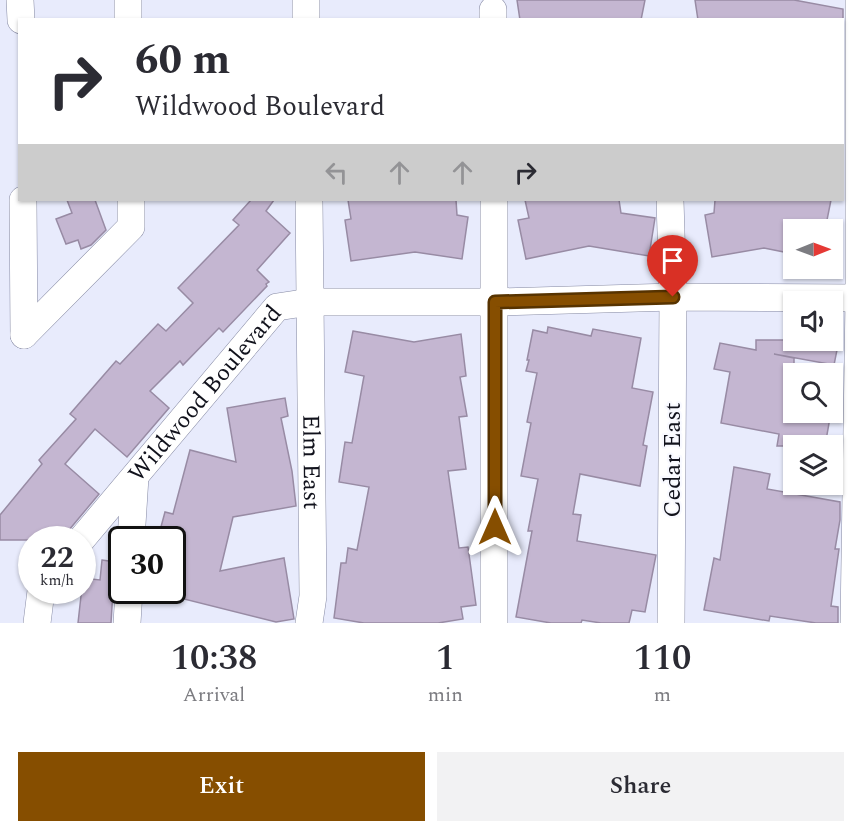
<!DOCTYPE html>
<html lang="en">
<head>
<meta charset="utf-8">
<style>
  :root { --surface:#fff; --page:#f2f2f3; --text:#2b2b33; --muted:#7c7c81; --accent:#864e00 }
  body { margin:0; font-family:Spectral,serif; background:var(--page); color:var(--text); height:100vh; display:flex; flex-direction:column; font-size:22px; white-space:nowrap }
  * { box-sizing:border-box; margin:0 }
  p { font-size:20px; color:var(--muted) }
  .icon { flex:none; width:33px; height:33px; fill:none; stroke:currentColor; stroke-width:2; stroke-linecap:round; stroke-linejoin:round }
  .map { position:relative; height:623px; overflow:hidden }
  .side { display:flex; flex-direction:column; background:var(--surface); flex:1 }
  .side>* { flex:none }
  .banner { position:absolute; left:18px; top:18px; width:826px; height:183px; border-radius:0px; box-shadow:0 2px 4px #0004; background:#fff; color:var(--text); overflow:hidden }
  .needle { width:39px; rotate:89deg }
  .fabs { position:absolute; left:783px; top:219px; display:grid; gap:12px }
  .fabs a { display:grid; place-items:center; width:60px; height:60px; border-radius:0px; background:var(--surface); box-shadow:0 2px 4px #0004; font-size:30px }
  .speed { position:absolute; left:18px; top:526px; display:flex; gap:12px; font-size:30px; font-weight:700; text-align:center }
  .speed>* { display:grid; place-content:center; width:78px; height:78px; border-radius:50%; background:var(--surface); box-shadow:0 2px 4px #0004; line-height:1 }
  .speed small { font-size:15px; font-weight:400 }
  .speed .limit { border:3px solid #111; border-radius:9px; background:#fff; color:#111 }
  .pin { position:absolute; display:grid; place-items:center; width:51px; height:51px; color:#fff; margin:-62px -26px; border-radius:50% 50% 50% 0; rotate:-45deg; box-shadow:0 0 6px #0007 }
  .pin .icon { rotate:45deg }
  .me { position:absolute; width:66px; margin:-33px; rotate:0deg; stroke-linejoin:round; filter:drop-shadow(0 0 4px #0008) }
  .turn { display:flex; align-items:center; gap:21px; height:126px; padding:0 18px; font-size:27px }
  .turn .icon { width:78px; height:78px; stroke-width:2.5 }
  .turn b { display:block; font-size:42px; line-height:51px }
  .lanes { display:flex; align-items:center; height:57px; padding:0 18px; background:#0003; justify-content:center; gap:30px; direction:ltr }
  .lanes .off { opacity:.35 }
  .eta { display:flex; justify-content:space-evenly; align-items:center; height:102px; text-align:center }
  .eta b { font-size:36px; font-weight:600; line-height:42px }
  .button { display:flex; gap:12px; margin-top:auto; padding:12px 18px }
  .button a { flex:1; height:69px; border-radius:0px; background:var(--accent); color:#fff; font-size:24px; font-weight:600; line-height:69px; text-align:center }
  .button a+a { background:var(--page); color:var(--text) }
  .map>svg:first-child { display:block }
  .building { fill:#c4b6d1; stroke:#988ba4; stroke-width:1.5 }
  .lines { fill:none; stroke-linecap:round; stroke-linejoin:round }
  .street-casing { stroke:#8589a3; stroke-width:28 }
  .street { stroke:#fff; stroke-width:27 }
  .route-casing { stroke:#573300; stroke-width:15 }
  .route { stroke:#864e00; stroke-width:10 }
  .labels { text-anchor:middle; stroke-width:4.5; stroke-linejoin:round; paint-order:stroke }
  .street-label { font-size:24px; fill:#11121c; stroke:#f8f9ff }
</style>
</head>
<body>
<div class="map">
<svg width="862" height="623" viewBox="0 0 862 623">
  <rect width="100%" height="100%" fill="#e8ebfc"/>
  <!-- building -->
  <g class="building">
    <path d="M 517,0 L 645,0 L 641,20 L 520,20 Z"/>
    <path d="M 695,0 L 794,0 L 843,9 L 843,20 L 698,20 Z"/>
    <path d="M 67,200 L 95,200 L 106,230 L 91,245 L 81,249 L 78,240 L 66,244 L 56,219 L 72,213 Z"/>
    <path d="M 251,200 L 274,200 L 266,211 L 290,233 L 257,270 L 269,282 L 266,284 L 267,286 L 223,332 L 219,328 L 183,365 L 180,361 L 150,391 L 169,408 L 127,457 L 95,429 L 65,464 L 99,494 L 69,530 L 64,540 L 0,540 L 0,515 L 42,464 L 39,460 L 76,419 L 70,414 L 116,361 L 120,364 L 158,324 L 166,331 L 193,303 L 178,288 L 239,225 L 233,220 Z"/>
    <path d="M 348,200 L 456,200 L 457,215 L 468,217 L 462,259 L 415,252 L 351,261 L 345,220 L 351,219 Z"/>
    <path d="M 525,200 L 619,200 L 621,213 L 655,218 L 649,256 L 589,246 L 526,259 L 518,220 L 529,218 Z"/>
    <path d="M 715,200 L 831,200 L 825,230 L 794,230 L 794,254 L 764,248 L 712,257 L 705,215 L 714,213 Z"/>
    <path d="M 548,327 L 591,336 L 593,329 L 641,338 L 632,388 L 653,392 L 643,445 L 647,446 L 640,486 L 580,474 L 573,514 L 581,515 L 577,541 L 656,555 L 645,612 L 632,610 L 629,623 L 601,623 L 582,620 L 581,623 L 551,623 L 516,617 L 532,531 L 528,531 L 538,479 L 521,476 L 531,423 L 527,422 L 537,373 L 526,371 L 529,360 L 527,360 L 533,330 L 547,333 Z"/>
    <path d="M 353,331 L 414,342 L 461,334 L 466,376 L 460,377 L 467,416 L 459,417 L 466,469 L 448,471 L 459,548 L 468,547 L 476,605 L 461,607 L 463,619 L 438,623 L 364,623 L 334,618 L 341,563 L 346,563 L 348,548 L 357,550 L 369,487 L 339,482 L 345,442 L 352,443 L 364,376 L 345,372 Z"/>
    <path d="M 756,340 L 839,340 L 834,365 L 774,354 L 794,358 L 794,412 L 831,412 L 825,446 L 777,446 L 779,434 L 721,423 L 730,372 L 714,369 L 720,343 L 756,350 Z"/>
    <path d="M 285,398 L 288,416 L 281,418 L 292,471 L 296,506 L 233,517 L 220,571 L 284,558 L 294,619 L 276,622 L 172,596 L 172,582 L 181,544 L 172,540 L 158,538 L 165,512 L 173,514 L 190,450 L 236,462 L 227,408 Z"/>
    <path d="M 734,467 L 770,474 L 767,489 L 840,502 L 840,520 L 835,549 L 839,549 L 831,606 L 838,607 L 838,623 L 816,623 L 770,616 L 769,621 L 704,610 L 714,558 L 720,560 Z"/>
    <path d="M 102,560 L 122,563 L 121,577 L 116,583 L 113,590 L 111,623 L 78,623 L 83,578 L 100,580 Z"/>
  </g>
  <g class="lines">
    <defs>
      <g id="street">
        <path d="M 20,0 L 21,20"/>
        <path d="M 128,0 L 128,20"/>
        <path d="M 306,0 L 306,20"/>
        <path d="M 493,10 L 493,20"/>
        <path d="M 23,200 L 24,335"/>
        <path id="s1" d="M 309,200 L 313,596 L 309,623"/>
        <path d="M 670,200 L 673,297 L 671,623"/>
        <path d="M 24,335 L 131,227 L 131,200"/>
        <path id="s2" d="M 81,540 L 277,307 L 310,302 L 495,302 L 673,297 L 862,298"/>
        <path d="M 131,540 L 135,477"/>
        <path d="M 37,623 L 41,591"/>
        <path d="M 127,623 L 129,591"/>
        <path d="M 494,623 L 494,200"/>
        <path d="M 854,623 L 859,298 L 859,0"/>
      </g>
    </defs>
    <!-- street casing -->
    <use href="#street" class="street-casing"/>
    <!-- street -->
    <use href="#street" class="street"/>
  </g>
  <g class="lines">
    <defs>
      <path id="route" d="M 495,527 L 495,302 L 673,297"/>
    </defs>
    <!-- route casing -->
    <use href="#route" class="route-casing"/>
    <!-- route -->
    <use href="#route" class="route"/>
  </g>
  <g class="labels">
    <!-- street labels -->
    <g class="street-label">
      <text dy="8" stroke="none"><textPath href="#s2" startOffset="192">Wildwood Boulevard</textPath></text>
      <text transform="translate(672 460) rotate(-90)" y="8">Cedar East</text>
      <text dy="8" stroke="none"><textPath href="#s1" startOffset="262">Elm East</textPath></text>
    </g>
  </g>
</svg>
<div class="fabs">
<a><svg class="needle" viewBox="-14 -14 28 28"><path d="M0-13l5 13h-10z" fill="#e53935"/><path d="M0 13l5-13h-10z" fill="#7c7c81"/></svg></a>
<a><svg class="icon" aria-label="sound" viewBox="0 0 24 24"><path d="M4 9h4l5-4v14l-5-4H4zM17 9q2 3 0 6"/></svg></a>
<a><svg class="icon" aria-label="search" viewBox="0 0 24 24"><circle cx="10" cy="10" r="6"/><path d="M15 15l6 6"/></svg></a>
<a><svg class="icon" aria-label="layers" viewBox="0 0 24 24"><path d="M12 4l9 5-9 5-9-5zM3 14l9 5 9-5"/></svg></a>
</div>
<div class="speed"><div>22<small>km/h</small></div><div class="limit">30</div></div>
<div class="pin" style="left:673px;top:297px;background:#d93025"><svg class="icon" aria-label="arrive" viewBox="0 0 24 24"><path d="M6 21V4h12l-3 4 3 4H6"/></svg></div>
<svg class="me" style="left:495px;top:527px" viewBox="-20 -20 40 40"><path d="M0-17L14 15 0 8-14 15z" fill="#864e00" stroke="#fff" stroke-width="4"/></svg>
<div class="banner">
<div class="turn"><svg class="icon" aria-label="right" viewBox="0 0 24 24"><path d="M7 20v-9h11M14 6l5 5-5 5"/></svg><div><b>60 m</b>Wildwood Boulevard</div></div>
<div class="lanes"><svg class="icon off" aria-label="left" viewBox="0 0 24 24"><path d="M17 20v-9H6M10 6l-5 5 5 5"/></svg><svg class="icon off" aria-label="ahead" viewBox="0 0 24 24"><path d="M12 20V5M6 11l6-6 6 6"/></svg><svg class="icon off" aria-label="ahead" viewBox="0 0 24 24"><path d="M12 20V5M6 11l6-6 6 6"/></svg><svg class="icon" aria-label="right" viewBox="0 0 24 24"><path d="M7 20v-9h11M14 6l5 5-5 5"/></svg></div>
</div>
</div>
<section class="side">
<div class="eta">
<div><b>10:38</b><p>Arrival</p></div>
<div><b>1</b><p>min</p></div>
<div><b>110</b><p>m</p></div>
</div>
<div class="button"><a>Exit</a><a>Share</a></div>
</section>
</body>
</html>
